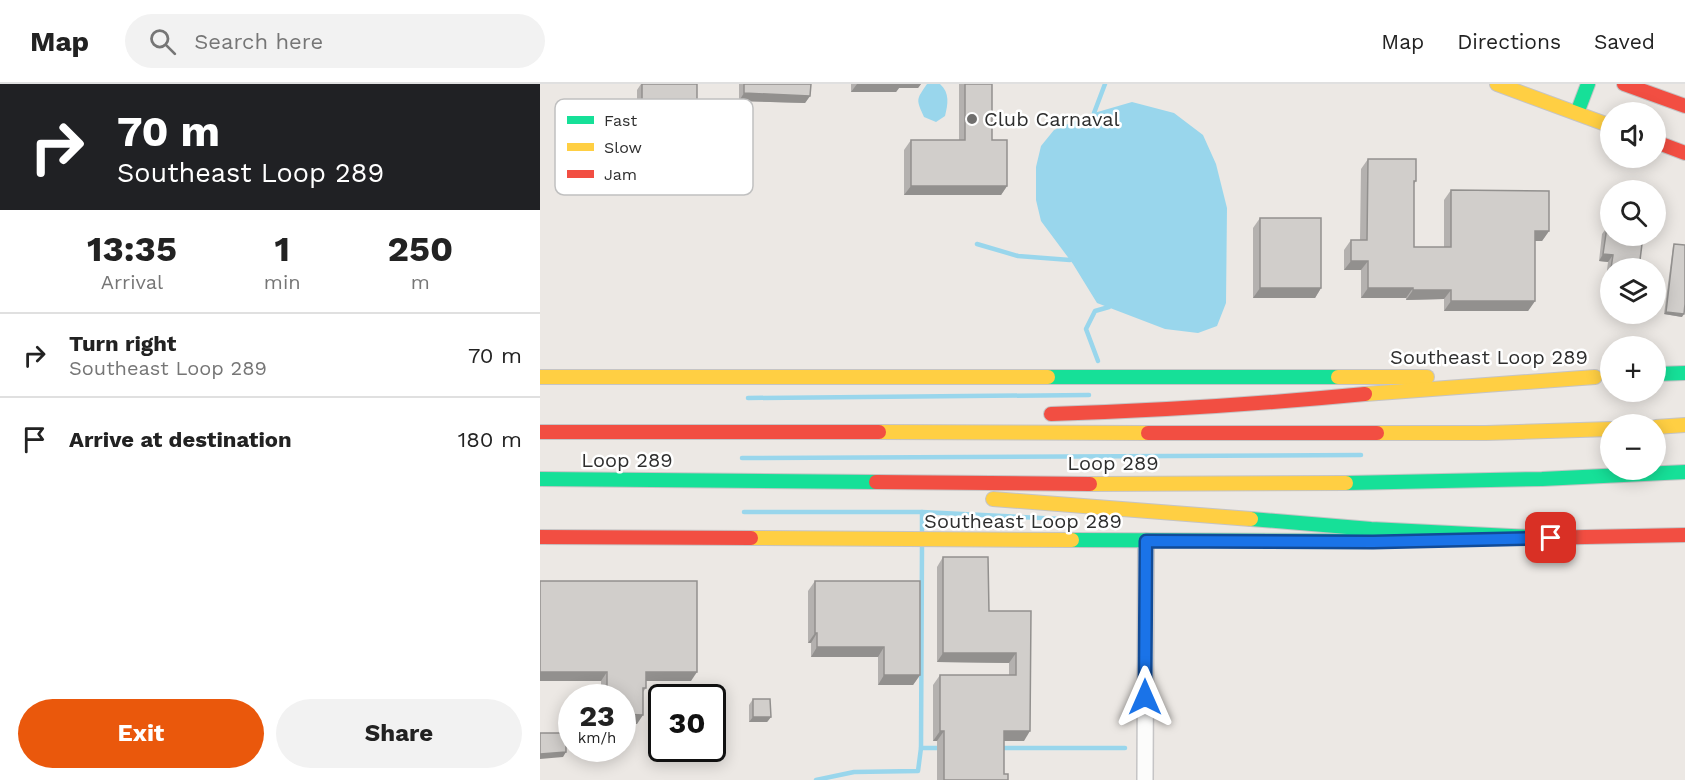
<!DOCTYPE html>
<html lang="en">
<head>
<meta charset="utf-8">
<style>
  :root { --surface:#fff; --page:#f2f2f2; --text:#222; --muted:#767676; --line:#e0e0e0; --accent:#ea580c }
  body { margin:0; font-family:"Work Sans",sans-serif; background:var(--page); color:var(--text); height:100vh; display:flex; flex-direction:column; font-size:22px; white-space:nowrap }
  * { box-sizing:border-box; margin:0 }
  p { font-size:20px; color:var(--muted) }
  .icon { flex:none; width:33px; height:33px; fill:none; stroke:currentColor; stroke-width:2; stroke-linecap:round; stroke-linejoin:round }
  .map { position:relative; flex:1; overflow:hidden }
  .details { display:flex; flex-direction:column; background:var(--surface); width:540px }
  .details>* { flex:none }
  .hud { background:#202124; color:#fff; overflow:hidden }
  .tools { position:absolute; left:1060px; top:18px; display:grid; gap:12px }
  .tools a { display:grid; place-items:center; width:66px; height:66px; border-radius:50%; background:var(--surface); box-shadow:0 3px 15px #0003; font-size:30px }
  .speed { position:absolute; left:18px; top:600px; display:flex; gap:12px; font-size:30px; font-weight:700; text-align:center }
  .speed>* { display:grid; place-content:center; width:78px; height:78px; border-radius:50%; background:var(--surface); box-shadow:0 3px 15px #0003; line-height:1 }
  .speed small { font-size:15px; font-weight:400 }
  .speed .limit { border:3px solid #111; border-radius:9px; background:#fff; color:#111 }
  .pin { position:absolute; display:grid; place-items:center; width:51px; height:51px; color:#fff; margin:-26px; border-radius:12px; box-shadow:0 3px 9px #0006 }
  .me { position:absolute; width:66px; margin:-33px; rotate:0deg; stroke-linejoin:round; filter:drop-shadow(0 0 4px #0008) }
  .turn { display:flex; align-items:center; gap:21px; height:126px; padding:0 18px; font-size:27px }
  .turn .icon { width:78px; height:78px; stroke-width:2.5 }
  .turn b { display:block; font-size:42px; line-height:51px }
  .eta { display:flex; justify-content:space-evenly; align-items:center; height:102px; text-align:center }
  .eta b { font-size:36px; font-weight:700; line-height:42px }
  .primary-button { display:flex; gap:12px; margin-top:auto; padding:12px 18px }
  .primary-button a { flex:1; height:69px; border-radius:36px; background:var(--accent); color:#fff; font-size:24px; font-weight:700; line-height:69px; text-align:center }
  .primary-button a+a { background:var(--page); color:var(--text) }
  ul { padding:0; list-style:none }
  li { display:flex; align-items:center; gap:18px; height:84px; padding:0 18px; border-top:2px solid var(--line) }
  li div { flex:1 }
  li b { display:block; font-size:22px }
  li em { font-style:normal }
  header { display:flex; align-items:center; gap:36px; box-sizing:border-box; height:84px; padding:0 30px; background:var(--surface); border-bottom:2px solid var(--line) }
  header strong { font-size:28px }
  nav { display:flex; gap:33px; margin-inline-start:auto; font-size:21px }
  .search { width:420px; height:54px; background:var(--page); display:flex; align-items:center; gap:15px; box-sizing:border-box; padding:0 21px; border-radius:33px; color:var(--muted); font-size:22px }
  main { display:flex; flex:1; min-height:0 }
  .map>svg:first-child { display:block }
  .water { fill:#99d6ec }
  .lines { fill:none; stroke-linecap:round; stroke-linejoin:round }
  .stream { stroke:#99d6ec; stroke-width:4.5 }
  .street-casing { stroke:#c5c4c5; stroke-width:18 }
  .fast-casing { stroke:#c5c4c5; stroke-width:16 }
  .slow-casing { stroke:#c5c4c5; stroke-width:16 }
  .jam-casing { stroke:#c5c4c5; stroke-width:16 }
  .street { stroke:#fcfcfb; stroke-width:15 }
  .fast { stroke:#16e098; stroke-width:14 }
  .slow { stroke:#ffcf43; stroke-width:14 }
  .jam { stroke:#f24e42; stroke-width:14 }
  .wall { fill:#b4b1af }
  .shaded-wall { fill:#92908e }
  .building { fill:#d1cecb; stroke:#92908e; stroke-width:1.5 }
  .route-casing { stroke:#114b97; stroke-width:15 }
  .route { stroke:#1a73e8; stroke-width:10 }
  .poi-dot { fill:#706f6e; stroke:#fff; stroke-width:2 }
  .labels { text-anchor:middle; stroke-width:5; stroke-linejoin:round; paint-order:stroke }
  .poi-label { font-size:20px; fill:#2e2e2e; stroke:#fff; text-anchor:start }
  .street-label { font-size:20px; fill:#2e2e2e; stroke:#fff }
  .key { fill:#fff; stroke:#c0c0c0; stroke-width:1.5 }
  .key-label { font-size:16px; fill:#2e2e2e }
</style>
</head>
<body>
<header>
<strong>Map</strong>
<div class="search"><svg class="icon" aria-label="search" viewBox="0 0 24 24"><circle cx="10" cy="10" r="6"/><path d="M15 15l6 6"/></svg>Search here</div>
<nav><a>Map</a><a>Directions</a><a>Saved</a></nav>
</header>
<main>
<section class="details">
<div class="hud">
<div class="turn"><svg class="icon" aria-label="right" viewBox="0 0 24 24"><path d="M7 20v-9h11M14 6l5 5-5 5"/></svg><div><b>70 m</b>Southeast Loop 289</div></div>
</div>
<div class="eta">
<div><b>13:35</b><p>Arrival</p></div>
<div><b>1</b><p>min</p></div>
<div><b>250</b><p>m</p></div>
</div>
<ul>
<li><svg class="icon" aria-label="right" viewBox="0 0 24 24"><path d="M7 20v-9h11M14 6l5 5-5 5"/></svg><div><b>Turn right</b><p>Southeast Loop 289</p></div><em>70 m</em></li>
<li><svg class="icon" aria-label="arrive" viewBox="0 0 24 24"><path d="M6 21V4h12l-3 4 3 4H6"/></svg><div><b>Arrive at destination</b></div><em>180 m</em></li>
</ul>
<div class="primary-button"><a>Exit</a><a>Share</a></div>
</section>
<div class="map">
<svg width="1145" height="696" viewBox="0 0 1145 696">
  <rect width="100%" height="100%" fill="#ece8e4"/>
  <!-- water -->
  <g class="water">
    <path d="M 387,0 L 400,0 C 410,9 408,20 405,32 L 396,38 L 384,33 C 376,15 376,16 387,0 Z"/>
    <path d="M 592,18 L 634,29 L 663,51 L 676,80 L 687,124 L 686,219 L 677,242 L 658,249 L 625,245 L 557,219 L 533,180 L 501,137 L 496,116 L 496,83 L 501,62 L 514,46 L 554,29 Z"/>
  </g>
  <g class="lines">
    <!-- stream -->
    <g class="stream">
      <path d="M 554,29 L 565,0"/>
      <path d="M 437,160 L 478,172 L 530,176"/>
      <path d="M 558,277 L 546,245 L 555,227 L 569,223"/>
      <path d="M 208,314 L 549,311"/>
      <path d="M 202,374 L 821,371"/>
      <path d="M 204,428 L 382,428"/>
      <path d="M 382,448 L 382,428 L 521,435"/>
      <path d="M 382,460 L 381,664 L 403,664"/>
      <path d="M 459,664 L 585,664"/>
      <path d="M 276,696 L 314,688 L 378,687 L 381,664"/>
    </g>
    <defs>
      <path id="street" d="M 605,696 L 606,457"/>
      <g id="fast">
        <path d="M 1037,29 L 1048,0"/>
        <path d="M 1116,290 L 1145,289"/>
        <path d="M 508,293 L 798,293"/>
        <path d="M 0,395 L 336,398"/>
        <path d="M 806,399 L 1002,395 L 1145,388"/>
        <path d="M 711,435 L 831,445 L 1011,454"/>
        <path d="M 532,456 L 847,457"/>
      </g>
      <g id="slow">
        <path d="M 957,0 L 1071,42"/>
        <path d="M 0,293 L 508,293"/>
        <path d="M 798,293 L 887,293"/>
        <path d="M 825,310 L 1055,293"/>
        <path d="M 1116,343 L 1145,341"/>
        <path d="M 339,348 L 608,349"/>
        <path d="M 837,349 L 946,349 L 1071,345"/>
        <path d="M 550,400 L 806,399"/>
        <path d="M 453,415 L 711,435"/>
        <path d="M 211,454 L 532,456"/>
      </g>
      <g id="jam">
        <path d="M 1084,0 L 1145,22"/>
        <path d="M 1116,58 L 1145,69"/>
        <path d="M 511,330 C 616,327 721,320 825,310"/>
        <path d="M 0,348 L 339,348"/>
        <path d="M 608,349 L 837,349"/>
        <path d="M 336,398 L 550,400"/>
        <path d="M 0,453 L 211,454"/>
        <path d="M 996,454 L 1145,451"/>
      </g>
    </defs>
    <!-- street casing -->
    <use href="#street" class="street-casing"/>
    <!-- fast casing -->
    <use href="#fast" class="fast-casing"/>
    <!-- slow casing -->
    <use href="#slow" class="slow-casing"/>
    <!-- jam casing -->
    <use href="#jam" class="jam-casing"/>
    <!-- street -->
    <use href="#street" class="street"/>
    <!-- fast -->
    <use href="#fast" class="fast"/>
    <!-- slow -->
    <use href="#slow" class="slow"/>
    <!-- jam -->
    <use href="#jam" class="jam"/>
  </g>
  <!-- wall -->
  <g class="wall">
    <path d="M 101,0 L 157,0 L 152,59 L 134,59 L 134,51 L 97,51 L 97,6 Z"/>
    <path d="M 199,0 L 271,0 L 270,12 L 265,19 L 199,17 Z"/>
    <path d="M 311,0 L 381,0 L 378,4 L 359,4 L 356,8 L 311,8 Z"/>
    <path d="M 419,0 L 452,0 L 452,56 L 467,102 L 461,111 L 364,111 L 364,66 L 371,56 L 419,56 Z"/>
    <path d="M 828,75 L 876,97 L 874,100 L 874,163 L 904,163 L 904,116 L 911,106 L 1009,147 L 1002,157 L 995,157 L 995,217 L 988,227 L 904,227 L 904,215 L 866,216 L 866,214 L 821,214 L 821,186 L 804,186 L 804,166 L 811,156 L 820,156 L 821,85 Z"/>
    <path d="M 720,134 L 781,204 L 775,214 L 713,214 L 713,144 Z"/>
    <path d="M 1067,143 L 1099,184 L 1071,212 L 1064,211 L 1068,178 L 1059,177 L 1062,150 Z"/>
    <path d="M 1134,160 L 1142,233 L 1124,230 L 1133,162 Z"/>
    <path d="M 403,473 L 449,527 L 491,527 L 484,657 L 464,657 L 464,690 L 468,696 L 397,696 L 397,657 L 393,657 L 393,601 L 400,591 L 469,591 L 469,579 L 397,578 L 397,483 Z"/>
    <path d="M 0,497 L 151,597 L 106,597 L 106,604 L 103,608 L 97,640 L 82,640 L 82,614 L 61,614 L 61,597 L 0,597 Z"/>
    <path d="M 275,497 L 380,591 L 373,601 L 338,601 L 338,573 L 271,573 L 271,559 L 268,559 L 268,507 Z"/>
    <path d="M 213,615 L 231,633 L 227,638 L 209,638 L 209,621 Z"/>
  </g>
  <!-- shaded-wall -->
  <g class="shaded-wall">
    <path d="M 317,0 L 381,0 L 378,4 L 359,4 L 356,8 L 311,8 Z"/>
    <path d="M 204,9 L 270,12 L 265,19 L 199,17 Z"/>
    <path d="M 102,43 L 140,43 L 134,51 L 97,51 Z"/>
    <path d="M 140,52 L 157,52 L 152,59 L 134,59 Z"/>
    <path d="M 371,102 L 467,102 L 461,111 L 364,111 Z"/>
    <path d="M 995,147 L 1009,147 L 1002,157 L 988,157 Z"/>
    <path d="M 1063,170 L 1073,171 L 1068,178 L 1059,177 Z"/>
    <path d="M 811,177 L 828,177 L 821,186 L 804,186 Z"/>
    <path d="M 720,204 L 781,204 L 775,214 L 713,214 Z"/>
    <path d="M 828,204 L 873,204 L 866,214 L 821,214 Z"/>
    <path d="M 1069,204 L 1071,205 L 1071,212 L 1064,211 Z"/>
    <path d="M 873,206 L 911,206 L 904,215 L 866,216 Z"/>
    <path d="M 911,217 L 995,217 L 988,227 L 904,227 Z"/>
    <path d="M 1126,228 L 1144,230 L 1142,233 L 1124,230 Z"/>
    <path d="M 275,549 L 277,549 L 271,559 L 268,559 Z"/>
    <path d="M 277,563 L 344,563 L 338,573 L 271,573 Z"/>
    <path d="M 403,569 L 476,569 L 469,579 L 397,578 Z"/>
    <path d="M 0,588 L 67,588 L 61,597 L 0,597 Z"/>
    <path d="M 106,588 L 157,588 L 151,597 L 100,597 Z"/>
    <path d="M 344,591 L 380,591 L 373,601 L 338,601 Z"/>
    <path d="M 82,630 L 103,631 L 97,640 L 82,640 Z"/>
    <path d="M 213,633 L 231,633 L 227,638 L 209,638 Z"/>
    <path d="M 400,647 L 404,647 L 397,657 L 393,657 Z"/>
    <path d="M 464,647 L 490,647 L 484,657 L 457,657 Z"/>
    <path d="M 26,668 L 23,673 L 0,675 L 0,670 Z"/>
  </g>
  <!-- building -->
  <g class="building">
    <path d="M 102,0 L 157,0 L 157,52 L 140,52 L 140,43 L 102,43 Z"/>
    <path d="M 204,0 L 271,0 L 270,12 L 204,9 Z"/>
    <path d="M 425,0 L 452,0 L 452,56 L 467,56 L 467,102 L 371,102 L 371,56 L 425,56 Z"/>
    <path d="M 828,75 L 876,75 L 876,97 L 874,97 L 874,163 L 911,163 L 911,106 L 1009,107 L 1009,147 L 995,147 L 995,217 L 911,217 L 911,206 L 873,206 L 873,204 L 828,204 L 828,177 L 811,177 L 811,156 L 827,156 Z"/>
    <rect x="720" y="134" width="61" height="70"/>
    <path d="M 1067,143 L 1071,143 L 1071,152 L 1103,152 L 1099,184 L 1071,184 L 1073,171 L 1063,170 Z"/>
    <path d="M 1134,160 L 1145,161 L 1145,220 L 1144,230 L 1126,228 Z"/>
    <path d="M 1071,185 L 1071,205 L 1069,204 Z"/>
    <path d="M 403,473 L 448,473 L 449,527 L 491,527 L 490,647 L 464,647 L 464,690 L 468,690 L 468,696 L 404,696 L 404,647 L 400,647 L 400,591 L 476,591 L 476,569 L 403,569 Z"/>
    <path d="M 0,497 L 157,497 L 157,588 L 106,588 L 106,604 L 103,604 L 103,631 L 82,630 L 82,614 L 67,614 L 67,588 L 0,588 Z"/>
    <path d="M 275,497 L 380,497 L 380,591 L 344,591 L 344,563 L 277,563 L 277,549 L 275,549 Z"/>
    <path d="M 213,615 L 230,615 L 231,633 L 213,633 Z"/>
    <path d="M 0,649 L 26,649 L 26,668 L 0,670 Z"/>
  </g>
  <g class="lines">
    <defs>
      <path id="route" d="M 605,613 L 606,457 L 833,458 L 1011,454"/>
    </defs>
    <!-- route casing -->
    <use href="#route" class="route-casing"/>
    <!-- route -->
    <use href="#route" class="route"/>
  </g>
  <!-- markers -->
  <circle class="poi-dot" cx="432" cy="35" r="6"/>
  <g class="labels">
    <!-- poi labels -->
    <g class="poi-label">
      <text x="444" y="42">Club Carnaval</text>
    </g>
    <!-- street labels -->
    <g class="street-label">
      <text x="949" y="280">Southeast Loop 289</text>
      <text x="87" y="383">Loop 289</text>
      <text x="573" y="386">Loop 289</text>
      <text x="483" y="444">Southeast Loop 289</text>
    </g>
  </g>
  <!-- legend -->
  <rect x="15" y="15" width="198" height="96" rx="9" class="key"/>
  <rect x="27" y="32" width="27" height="8" fill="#16e098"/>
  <rect x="27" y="59" width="27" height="8" fill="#ffcf43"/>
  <rect x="27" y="86" width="27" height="8" fill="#f24e42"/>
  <g class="key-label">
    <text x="64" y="42">Fast</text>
    <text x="64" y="69">Slow</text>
    <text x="64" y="96">Jam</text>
  </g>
</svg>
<div class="tools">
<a><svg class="icon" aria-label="sound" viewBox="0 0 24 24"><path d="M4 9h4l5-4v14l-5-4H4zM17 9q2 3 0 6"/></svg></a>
<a><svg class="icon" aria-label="search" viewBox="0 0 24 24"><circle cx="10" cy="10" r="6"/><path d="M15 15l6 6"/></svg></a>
<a><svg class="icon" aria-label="layers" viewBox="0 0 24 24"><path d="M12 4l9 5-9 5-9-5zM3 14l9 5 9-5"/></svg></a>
<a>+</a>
<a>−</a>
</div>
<div class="speed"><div>23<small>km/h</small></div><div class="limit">30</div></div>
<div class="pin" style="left:1011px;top:454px;background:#d93025"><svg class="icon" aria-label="arrive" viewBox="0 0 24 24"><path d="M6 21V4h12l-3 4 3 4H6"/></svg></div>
<svg class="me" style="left:605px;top:613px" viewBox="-20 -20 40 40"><path d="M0-17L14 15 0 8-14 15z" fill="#1a73e8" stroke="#fff" stroke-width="4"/></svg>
</div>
</main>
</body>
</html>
